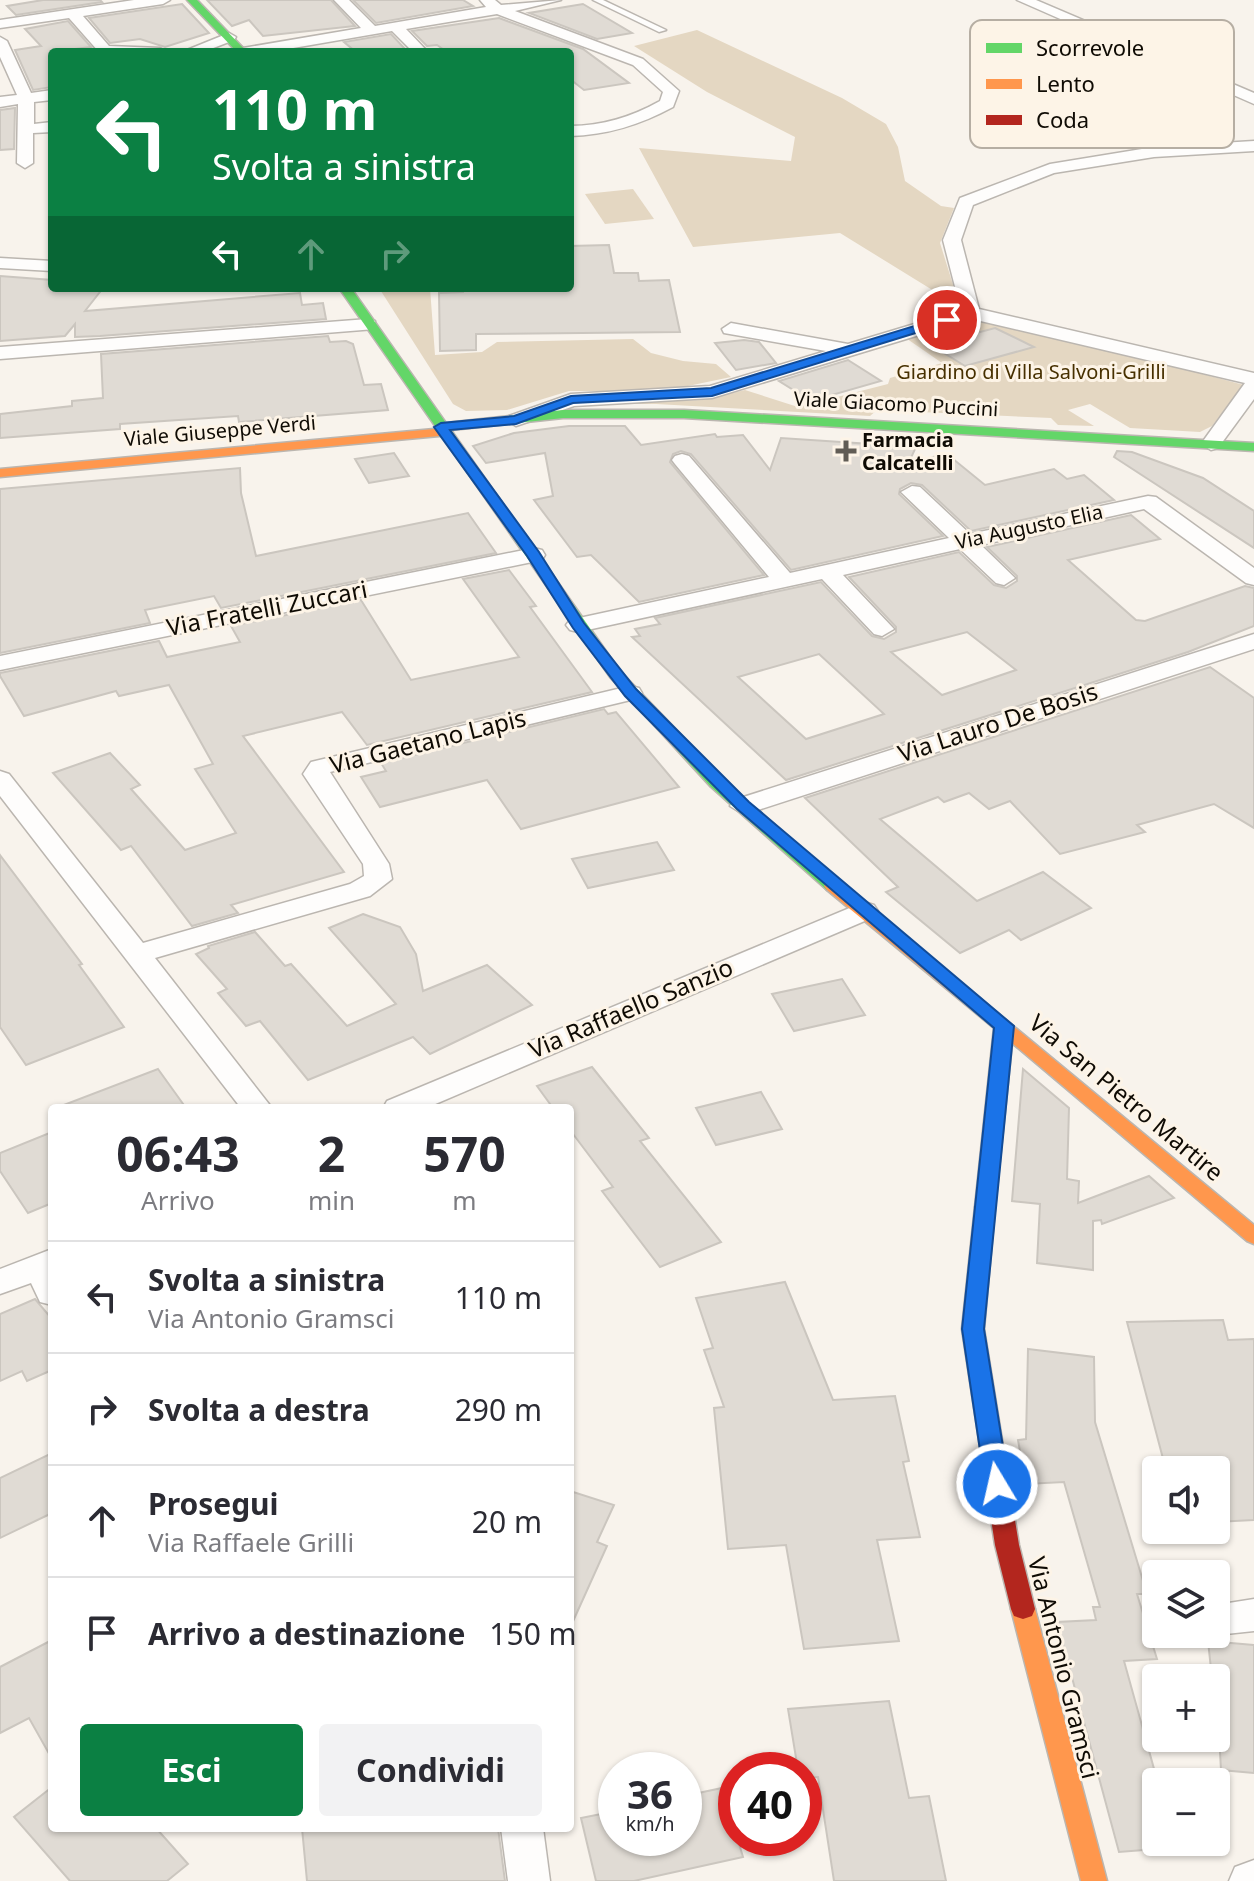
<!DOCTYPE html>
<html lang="it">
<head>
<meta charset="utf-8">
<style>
  :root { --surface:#fff; --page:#f2f2f3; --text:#2b2b33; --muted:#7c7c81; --line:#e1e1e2; --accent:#0b8043 }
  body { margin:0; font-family:"Noto Sans",sans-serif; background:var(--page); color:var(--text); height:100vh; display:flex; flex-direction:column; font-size:30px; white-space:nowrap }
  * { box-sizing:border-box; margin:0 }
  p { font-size:26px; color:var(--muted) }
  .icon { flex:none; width:44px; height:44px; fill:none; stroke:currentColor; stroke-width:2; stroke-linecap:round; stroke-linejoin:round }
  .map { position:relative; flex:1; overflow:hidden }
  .details { position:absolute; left:48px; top:1104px; width:526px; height:728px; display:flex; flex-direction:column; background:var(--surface); border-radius:8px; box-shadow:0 2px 6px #0004 }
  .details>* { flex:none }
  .top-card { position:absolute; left:48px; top:48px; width:526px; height:244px; border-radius:8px; box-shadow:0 2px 6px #0004; background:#0b8043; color:#fff; overflow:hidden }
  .fabs { position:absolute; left:1142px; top:1456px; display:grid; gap:16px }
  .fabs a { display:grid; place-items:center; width:88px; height:88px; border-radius:8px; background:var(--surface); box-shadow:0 2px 6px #0004; font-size:40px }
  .speed { position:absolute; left:598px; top:1752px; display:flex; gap:16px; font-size:40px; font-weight:700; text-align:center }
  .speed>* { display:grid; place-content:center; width:104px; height:104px; border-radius:50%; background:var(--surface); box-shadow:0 2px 6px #0004; line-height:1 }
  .speed small { font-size:20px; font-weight:400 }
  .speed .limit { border:12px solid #d22; background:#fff; color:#111 }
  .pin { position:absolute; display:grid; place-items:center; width:68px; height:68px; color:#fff; margin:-34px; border:4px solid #fff; border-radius:50%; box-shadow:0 2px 8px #0007 }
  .me { position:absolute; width:88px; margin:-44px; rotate:351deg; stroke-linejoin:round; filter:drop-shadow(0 0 6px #0008) }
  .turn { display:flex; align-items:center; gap:28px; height:168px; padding:0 32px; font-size:36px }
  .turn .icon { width:104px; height:104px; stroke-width:2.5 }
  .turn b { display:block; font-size:56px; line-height:68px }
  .lanes { display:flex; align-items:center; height:76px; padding:0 32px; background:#0003; justify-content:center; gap:40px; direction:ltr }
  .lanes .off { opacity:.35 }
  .eta { display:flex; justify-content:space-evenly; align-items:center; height:136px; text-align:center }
  .eta b { font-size:48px; font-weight:700; line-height:56px }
  .button { display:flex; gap:16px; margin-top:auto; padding:16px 32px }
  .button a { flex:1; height:92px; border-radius:8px; background:var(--accent); color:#fff; font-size:32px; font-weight:700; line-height:92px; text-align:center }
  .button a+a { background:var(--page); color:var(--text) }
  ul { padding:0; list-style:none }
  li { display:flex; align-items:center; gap:24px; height:112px; padding:0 32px; border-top:2px solid var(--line) }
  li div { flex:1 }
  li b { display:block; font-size:30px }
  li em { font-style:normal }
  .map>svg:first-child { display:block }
  .green { fill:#e4d7c2 }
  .building { fill:#e0dbd4; stroke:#cbc6bf; stroke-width:2; fill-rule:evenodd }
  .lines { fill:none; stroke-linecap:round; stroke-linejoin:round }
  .lane-casing { stroke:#bbb6b0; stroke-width:3 }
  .street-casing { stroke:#bbb6b0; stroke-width:3 }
  .fast-casing { stroke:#bbb6b0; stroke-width:3 }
  .slow-casing { stroke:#bbb6b0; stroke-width:3 }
  .jam-casing { stroke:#bbb6b0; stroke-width:3 }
  .lane { fill:#fefdfc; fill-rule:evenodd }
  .street { fill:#fefdfc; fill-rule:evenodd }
  .fast { fill:#63d668; fill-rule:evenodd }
  .slow { fill:#ff974d; fill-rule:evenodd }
  .jam { fill:#b3261e; fill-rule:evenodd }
  .route { fill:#1a73e8; stroke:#114b97; stroke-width:2 }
  .poi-dot { fill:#615c55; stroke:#fdf4e7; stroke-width:3 }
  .labels { text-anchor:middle; stroke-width:6; stroke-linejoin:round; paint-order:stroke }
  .far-park-label { font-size:20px; fill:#473000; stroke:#fdf4e7 }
  .far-street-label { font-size:20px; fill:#0f0b04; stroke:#fdf4e7 }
  .far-poi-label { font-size:20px; font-weight:bold; fill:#0f0b04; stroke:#fdf4e7; text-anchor:start }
  .street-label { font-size:24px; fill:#0f0b04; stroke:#fdf4e7 }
  .key { fill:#fdf4e7; stroke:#b6aea3; stroke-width:2 }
  .key-label { font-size:22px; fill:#0f0b04 }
</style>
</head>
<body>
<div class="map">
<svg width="1254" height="1881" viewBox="0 0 1254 1881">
  <rect width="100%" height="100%" fill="#f8f3ec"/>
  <!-- green -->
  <g class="green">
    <path d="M 697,30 L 842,98 L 886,124 L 898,147 L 905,181 L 941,206 L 954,208 L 940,243 L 960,307 L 840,233 L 693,247 L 639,148 L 791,161 L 795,137 L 707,92 L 634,46 Z"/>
    <path d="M 633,189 L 654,219 L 605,224 L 585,194 Z"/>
    <path d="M 379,288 L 430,288 L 435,355 L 482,352 L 497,342 L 633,339 L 651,353 L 683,361 L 716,364 L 731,377 L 664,391 L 569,391 L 507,410 L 466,411 L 453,404 Z"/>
    <path d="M 971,313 L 1244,385 L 1212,426 L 1200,432 L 1130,428 L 1090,404 L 1068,410 L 1094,426 L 1058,425 L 1051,418 L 877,410 L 870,416 L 656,404 L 589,404 L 703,400 L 745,390 L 798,407 L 888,384 L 890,378 L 942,363 L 900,334 Z"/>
  </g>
  <!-- building -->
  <g class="building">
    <path d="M 43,0 L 100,0 L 102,2 L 16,15 L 7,6 Z"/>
    <path d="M 207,0 L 331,0 L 355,26 L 263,36 L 249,20 L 232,26 Z"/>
    <path d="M 353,0 L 463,0 L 473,6 L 376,23 Z"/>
    <path d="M 182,4 L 209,33 L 165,47 L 140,39 L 110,43 L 89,18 Z"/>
    <path d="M 583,4 L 632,33 L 597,39 L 529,13 Z"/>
    <path d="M 499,18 L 583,49 L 629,83 L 584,90 L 570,79 L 570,52 L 447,52 L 437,45 L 427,46 L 412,31 Z"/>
    <path d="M 68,21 L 91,47 L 52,52 L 52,87 L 33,90 L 15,50 L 41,46 L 25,29 Z"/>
    <path d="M 391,34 L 406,50 L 356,52 L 344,42 Z"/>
    <path d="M 15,108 L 14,149 L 0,150 L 0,110 Z"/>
    <path d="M 609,245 L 614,273 L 638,273 L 639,281 L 669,280 L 680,332 L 476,334 L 476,350 L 440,351 L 439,293 L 463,292 L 463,288 L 570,288 L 570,246 Z"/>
    <path d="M 0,276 L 52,280 L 52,288 L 103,288 L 85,311 L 300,293 L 302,305 L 323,303 L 326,319 L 100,336 L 75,337 L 75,324 L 65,336 L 0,341 Z"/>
    <path d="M 995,328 L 1034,347 L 965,366 L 931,345 Z"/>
    <path d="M 328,336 L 330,342 L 346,341 L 353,344 L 364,385 L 381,384 L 388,410 L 239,422 L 238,416 L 120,424 L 120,429 L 0,438 L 0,414 L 72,406 L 72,401 L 103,398 L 101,354 Z"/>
    <path d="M 744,340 L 759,342 L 776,363 L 736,370 L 715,343 Z"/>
    <path d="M 848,360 L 881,381 L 811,401 L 779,381 Z"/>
    <path d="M 569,426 L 625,426 L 641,445 L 715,434 L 717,437 L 743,435 L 770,470 L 781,438 L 916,447 L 909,462 L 947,454 L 985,485 L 1054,469 L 1067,479 L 1084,475 L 1114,500 L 971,531 L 922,485 L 911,483 L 900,489 L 899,494 L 943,536 L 791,570 L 691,454 L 681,451 L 673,454 L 670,462 L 764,575 L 639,602 L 591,555 L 577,557 L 534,500 L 553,496 L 545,453 L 486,463 L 473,446 L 514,433 Z"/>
    <path d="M 1117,451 L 1132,452 L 1203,478 L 1254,511 L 1254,548 L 1114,457 Z"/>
    <path d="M 394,453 L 409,476 L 369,483 L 355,459 Z"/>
    <path d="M 240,468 L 241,493 L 256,556 L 468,513 L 496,553 L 221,608 L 214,596 L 145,610 L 150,623 L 0,653 L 0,489 Z"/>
    <path d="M 1131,515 L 1160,539 L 1068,560 L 1136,620 L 1145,621 L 1245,586 L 1254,588 L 1254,626 L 1188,652 L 786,780 L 632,637 L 640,636 L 635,629 L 660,624 L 655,618 L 821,582 L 872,636 L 884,639 L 896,632 L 896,627 L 849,577 L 959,552 L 994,585 L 1006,588 L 1017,581 L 1017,576 L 987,547 ZM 967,632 L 1016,670 L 942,695 L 891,652 ZM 819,654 L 884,714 L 806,739 L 738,677 Z"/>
    <path d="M 509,570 L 536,606 L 530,607 L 592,692 L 367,745 L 342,712 L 243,736 L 344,872 L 231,905 L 238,913 L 192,926 L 131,846 L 121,850 L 53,773 L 110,753 L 140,785 L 131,789 L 185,850 L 236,833 L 195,769 L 213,764 L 169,685 L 119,696 L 116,691 L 24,716 L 0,676 L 0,673 L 159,641 L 167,657 L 240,642 L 231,626 L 361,600 L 411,680 L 519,657 L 463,579 Z"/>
    <path d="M 1210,667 L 1254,698 L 1254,828 L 1214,804 L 1137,825 L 1145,832 L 1060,854 L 1010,801 L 989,809 L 969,793 L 944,802 L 938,797 L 880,819 L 977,901 L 1043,872 L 1091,908 L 1021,940 L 1009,930 L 960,953 L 886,892 L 898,887 L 805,798 Z"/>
    <path d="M 604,709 L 608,714 L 616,712 L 679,787 L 521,829 L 487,780 L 380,807 L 361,777 L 386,771 L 381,763 Z"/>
    <path d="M 657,842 L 674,870 L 588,888 L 572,859 Z"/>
    <path d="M 0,855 L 82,964 L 79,965 L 124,1027 L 26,1065 L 0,1027 Z"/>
    <path d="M 363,914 L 400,927 L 416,954 L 423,991 L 487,965 L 532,1005 L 430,1054 L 413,1037 L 308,1080 L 260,1021 L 246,1026 L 218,993 L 227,989 L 196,954 L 209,948 L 208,946 L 255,932 L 285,966 L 291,964 L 347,1026 L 396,1004 L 329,928 Z"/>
    <path d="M 842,979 L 865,1015 L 794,1031 L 772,994 Z"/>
    <path d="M 592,1067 L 649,1138 L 640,1141 L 721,1242 L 660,1267 L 602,1191 L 613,1187 L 570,1130 L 570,1108 L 553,1108 L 537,1086 Z"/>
    <path d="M 158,1069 L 186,1108 L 62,1108 L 61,1106 Z"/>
    <path d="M 1023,1069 L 1069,1108 L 1067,1179 L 1079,1181 L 1078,1203 L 1149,1176 L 1174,1198 L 1102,1224 L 1101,1220 L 1093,1221 L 1093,1270 L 1037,1263 L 1040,1204 L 1012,1201 Z"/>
    <path d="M 761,1092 L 782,1129 L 716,1145 L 696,1108 Z"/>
    <path d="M 52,1132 L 52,1203 L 28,1213 L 0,1171 L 0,1153 Z"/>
    <path d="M 785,1282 L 833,1400 L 895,1396 L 909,1461 L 903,1462 L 920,1537 L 877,1540 L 899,1641 L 804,1649 L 786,1545 L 728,1549 L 714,1408 L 724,1407 L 704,1350 L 713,1348 L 696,1298 Z"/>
    <path d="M 35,1299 L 52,1319 L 52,1370 L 27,1381 L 22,1371 L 0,1381 L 0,1314 Z"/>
    <path d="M 1223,1320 L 1228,1340 L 1254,1339 L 1254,1520 L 1216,1522 L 1216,1470 L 1166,1470 L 1127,1322 Z"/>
    <path d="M 1028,1349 L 1094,1357 L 1095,1422 L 1147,1594 L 1137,1594 L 1157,1659 L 1124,1661 L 1156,1776 L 1156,1849 L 1119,1852 L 1057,1622 L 1096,1620 L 1093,1607 L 1100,1607 L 1064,1482 L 1026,1484 L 1018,1440 L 1026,1439 Z"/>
    <path d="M 52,1453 L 52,1513 L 0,1538 L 0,1478 Z"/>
    <path d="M 570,1491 L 614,1505 L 597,1542 L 607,1546 L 570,1628 Z"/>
    <path d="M 52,1640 L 52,1759 L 29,1718 L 0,1733 L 0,1667 Z"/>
    <path d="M 1208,1641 L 1254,1645 L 1254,1773 L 1221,1770 L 1216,1678 L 1212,1678 Z"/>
    <path d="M 889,1701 L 909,1798 L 929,1796 L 946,1881 L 834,1881 L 818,1777 L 804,1778 L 804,1770 L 798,1770 L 788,1709 Z"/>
    <path d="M 52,1787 L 52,1828 L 156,1828 L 188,1864 L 167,1881 L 70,1881 L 14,1817 Z"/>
    <path d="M 722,1788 L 743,1857 L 634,1881 L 596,1881 L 581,1818 L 616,1811 L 616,1838 L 684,1838 L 684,1796 Z"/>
    <path d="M 302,1828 L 498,1828 L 505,1881 L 307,1881 Z"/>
  </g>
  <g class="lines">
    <defs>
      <path id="lane" d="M 593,0 L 603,0 L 666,30 L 659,32 Z"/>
      <g id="street">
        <path d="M 134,0 L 170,0 L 163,4 L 83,16 L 109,46 L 160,48 L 167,52 L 99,52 L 69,18 L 0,28 L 0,20 Z"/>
        <path d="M 334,0 L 349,0 L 375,26 L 486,7 L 480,0 L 495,0 L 501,5 L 561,0 L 515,11 L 643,59 L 679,91 L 673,107 C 640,125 607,135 570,136 L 570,126 C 603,126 631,117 660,101 L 663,92 L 633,65 L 497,14 L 406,29 L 428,52 L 413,52 L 392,31 L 270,52 L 236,52 L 243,48 L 361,28 Z"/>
        <path d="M 1017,0 L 1036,0 L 1254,93 L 1254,104 Z"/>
        <path d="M 229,33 L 236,37 L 234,40 L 203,52 L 182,52 Z"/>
        <path d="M 0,37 L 7,41 L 31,93 L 52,90 L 52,100 L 34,102 L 34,124 L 52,122 L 52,132 L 33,133 L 33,163 L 25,168 L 17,163 L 18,104 L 0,107 L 0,97 L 17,95 L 0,57 Z"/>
        <path d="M 1254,141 L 1254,151 L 1154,157 L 1054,173 L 973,205 L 961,240 L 979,309 L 1254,373 L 1254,399 L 1218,448 L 1211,450 L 1201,444 L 1245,383 L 972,319 L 712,398 L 574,406 L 516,426 L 506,420 L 509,416 L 571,394 L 710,386 L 826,351 L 724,333 L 722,329 L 731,323 L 848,344 L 961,310 L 943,240 L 960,198 L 1050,164 L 1154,147 Z"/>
        <path d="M 0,258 L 52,261 L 52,271 L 0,268 Z"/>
        <path d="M 368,319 L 375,321 L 375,329 L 0,359 L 0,347 Z"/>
        <path d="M 682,454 L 689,456 L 790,573 L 949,538 L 901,492 L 912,486 L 920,487 L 970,534 L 1148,496 L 1156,497 L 1254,568 L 1254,585 L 1246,583 L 1144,509 L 981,545 L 1015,578 L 1004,585 L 996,583 L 960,549 L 843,575 L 894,629 L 882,636 L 874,634 L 822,579 L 578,632 L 570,630 L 566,625 L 570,620 L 769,577 L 675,464 L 672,460 L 675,456 Z"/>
        <path d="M 534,548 L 542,550 L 545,555 L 542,560 L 0,670 L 0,656 Z"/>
        <path d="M 1254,634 L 1254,649 L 752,812 L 743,814 L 730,806 L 734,800 Z"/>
        <path d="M 630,686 L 639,688 L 642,693 L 639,698 L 330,772 L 389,864 L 392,879 L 370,896 L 155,958 L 272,1108 L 241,1108 L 0,796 L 0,771 L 9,774 L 143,943 L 350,884 L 364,876 L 363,864 L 303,774 L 311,762 Z"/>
        <path d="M 864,902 L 874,905 L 878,911 L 874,917 L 426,1108 L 383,1108 L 387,1101 Z"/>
        <path d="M 52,1249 L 52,1305 L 40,1302 L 31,1283 L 0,1294 L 0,1269 Z"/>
        <path d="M 1254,1599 L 1254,1631 L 1226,1634 L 1216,1631 L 1216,1605 Z"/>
        <path d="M 501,1828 L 543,1828 L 550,1881 L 508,1881 Z"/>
        <path d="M 1254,1860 L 1254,1881 L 1229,1881 L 1235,1867 Z"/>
      </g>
      <g id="fast">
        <path d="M 187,0 L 197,0 L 247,52 L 237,52 Z"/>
        <path d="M 339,288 L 351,288 L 446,423 L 563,410 L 684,410 L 1254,443 L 1254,451 L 684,418 L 563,418 L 451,430 L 620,671 L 723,779 L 839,882 L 842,886 L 839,890 L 827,890 L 711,787 L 610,677 Z"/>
      </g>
      <g id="slow">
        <path d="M 445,428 L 452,432 L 450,435 L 0,477 L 0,469 Z"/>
        <path d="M 833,881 L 839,882 L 1254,1225 L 1254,1244 L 1247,1241 L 1012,1043 L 995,1207 L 992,1212 L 978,1212 L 975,1207 L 994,1028 L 827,890 L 824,886 L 827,882 Z"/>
        <path d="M 1023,1599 L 1032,1602 L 1035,1609 L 1107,1881 L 1081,1881 L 1011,1609 L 1014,1602 Z"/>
      </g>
      <path id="jam" d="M 985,1200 L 992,1202 L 995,1207 L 984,1329 L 1019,1545 L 1035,1609 L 1032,1616 L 1023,1619 L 1014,1616 L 1011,1609 L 995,1545 L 962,1329 L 975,1207 L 978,1202 Z"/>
    </defs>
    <!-- lane casing -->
    <use href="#lane" class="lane-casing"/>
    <!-- street casing -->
    <use href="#street" class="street-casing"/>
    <!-- fast casing -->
    <use href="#fast" class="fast-casing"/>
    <!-- slow casing -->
    <use href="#slow" class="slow-casing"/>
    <!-- jam casing -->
    <use href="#jam" class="jam-casing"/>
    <!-- lane -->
    <use href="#lane" class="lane"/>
    <!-- street -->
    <use href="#street" class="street"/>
    <!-- fast -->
    <use href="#fast" class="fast"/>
    <!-- slow -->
    <use href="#slow" class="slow"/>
    <!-- jam -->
    <use href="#jam" class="jam"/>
  </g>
  <!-- route -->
  <path class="route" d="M 947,316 L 953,320 L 951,322 L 712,396 L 573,403 L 516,424 L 450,430 L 539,552 L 584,623 L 636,689 L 749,802 L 1014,1026 L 984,1329 L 1009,1484 L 1005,1490 L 989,1490 L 985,1484 L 962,1329 L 994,1028 L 737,809 L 625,696 L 573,628 L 527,556 L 434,427 L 441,423 L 514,416 L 571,396 L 711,388 Z"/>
  <!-- markers -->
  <path class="poi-dot" d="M842 439h8v8h8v8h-8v8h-8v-8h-8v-8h8z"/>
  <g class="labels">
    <!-- far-park labels -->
    <g class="far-park-label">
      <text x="1031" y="379">Giardino di Villa Salvoni-Grilli</text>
    </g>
    <!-- far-street labels -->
    <g class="far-street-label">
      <text transform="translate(896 404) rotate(3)" y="7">Viale Giacomo Puccini</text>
      <text transform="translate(220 431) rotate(-5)" y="7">Viale Giuseppe Verdi</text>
      <text transform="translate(1029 527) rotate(-12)" y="7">Via Augusto Elia</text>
    </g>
    <!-- far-poi labels -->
    <g class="far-poi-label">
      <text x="862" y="447">Farmacia<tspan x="862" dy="23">Calcatelli</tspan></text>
    </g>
    <!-- street labels -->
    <g class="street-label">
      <text transform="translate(267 609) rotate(-11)" y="8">Via Fratelli Zuccari</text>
      <text transform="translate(998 723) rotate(-18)" y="8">Via Lauro De Bosis</text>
      <text transform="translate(428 742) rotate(-14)" y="8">Via Gaetano Lapis</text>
      <text transform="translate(631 1009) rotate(-23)" y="8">Via Raffaello Sanzio</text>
      <text transform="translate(1126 1098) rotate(40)" y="8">Via San Pietro Martire</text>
      <text transform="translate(1063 1668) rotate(76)" y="8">Via Antonio Gramsci</text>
    </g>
  </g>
  <!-- legend -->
  <rect x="970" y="20" width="264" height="128" rx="12" class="key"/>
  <rect x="986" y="43" width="36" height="10" fill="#63d668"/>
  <rect x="986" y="79" width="36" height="10" fill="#ff974d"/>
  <rect x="986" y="115" width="36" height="10" fill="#b3261e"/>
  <g class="key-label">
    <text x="1036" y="56">Scorrevole</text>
    <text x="1036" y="92">Lento</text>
    <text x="1036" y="128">Coda</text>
  </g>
</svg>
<div class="fabs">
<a><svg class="icon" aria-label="sound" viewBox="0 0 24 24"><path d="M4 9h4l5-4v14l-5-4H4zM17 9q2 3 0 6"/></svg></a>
<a><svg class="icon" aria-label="layers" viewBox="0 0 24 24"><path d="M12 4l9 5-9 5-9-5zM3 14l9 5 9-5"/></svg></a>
<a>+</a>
<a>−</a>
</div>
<div class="speed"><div>36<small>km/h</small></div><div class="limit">40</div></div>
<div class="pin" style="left:947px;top:320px;background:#d93025"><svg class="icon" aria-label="arrive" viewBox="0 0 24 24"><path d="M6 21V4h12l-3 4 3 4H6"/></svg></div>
<svg class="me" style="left:997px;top:1484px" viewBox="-20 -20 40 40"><circle r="17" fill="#1a73e8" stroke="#fff" stroke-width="3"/><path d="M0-11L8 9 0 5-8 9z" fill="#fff"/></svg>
<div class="top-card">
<div class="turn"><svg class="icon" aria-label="left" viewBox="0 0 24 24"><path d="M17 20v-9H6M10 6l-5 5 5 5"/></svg><div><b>110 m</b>Svolta a sinistra</div></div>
<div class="lanes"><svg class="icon" aria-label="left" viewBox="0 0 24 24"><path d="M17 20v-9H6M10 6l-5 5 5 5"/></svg><svg class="icon off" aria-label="ahead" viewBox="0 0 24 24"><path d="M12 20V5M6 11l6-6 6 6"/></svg><svg class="icon off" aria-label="right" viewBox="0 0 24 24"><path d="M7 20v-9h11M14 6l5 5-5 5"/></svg></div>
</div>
<section class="details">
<div class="eta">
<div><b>06:43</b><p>Arrivo</p></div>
<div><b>2</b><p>min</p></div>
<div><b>570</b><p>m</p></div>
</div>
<ul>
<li><svg class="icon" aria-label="left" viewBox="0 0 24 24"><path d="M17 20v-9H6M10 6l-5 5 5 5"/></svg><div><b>Svolta a sinistra</b><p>Via Antonio Gramsci</p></div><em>110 m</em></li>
<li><svg class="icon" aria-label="right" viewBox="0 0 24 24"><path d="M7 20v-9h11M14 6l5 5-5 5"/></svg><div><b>Svolta a destra</b></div><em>290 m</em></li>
<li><svg class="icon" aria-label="ahead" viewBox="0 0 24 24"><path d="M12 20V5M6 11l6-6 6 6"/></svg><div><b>Prosegui</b><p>Via Raffaele Grilli</p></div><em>20 m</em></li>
<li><svg class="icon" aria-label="arrive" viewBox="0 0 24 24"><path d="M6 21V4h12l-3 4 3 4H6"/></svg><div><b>Arrivo a destinazione</b></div><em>150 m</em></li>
</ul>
<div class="button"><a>Esci</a><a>Condividi</a></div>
</section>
</div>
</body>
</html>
